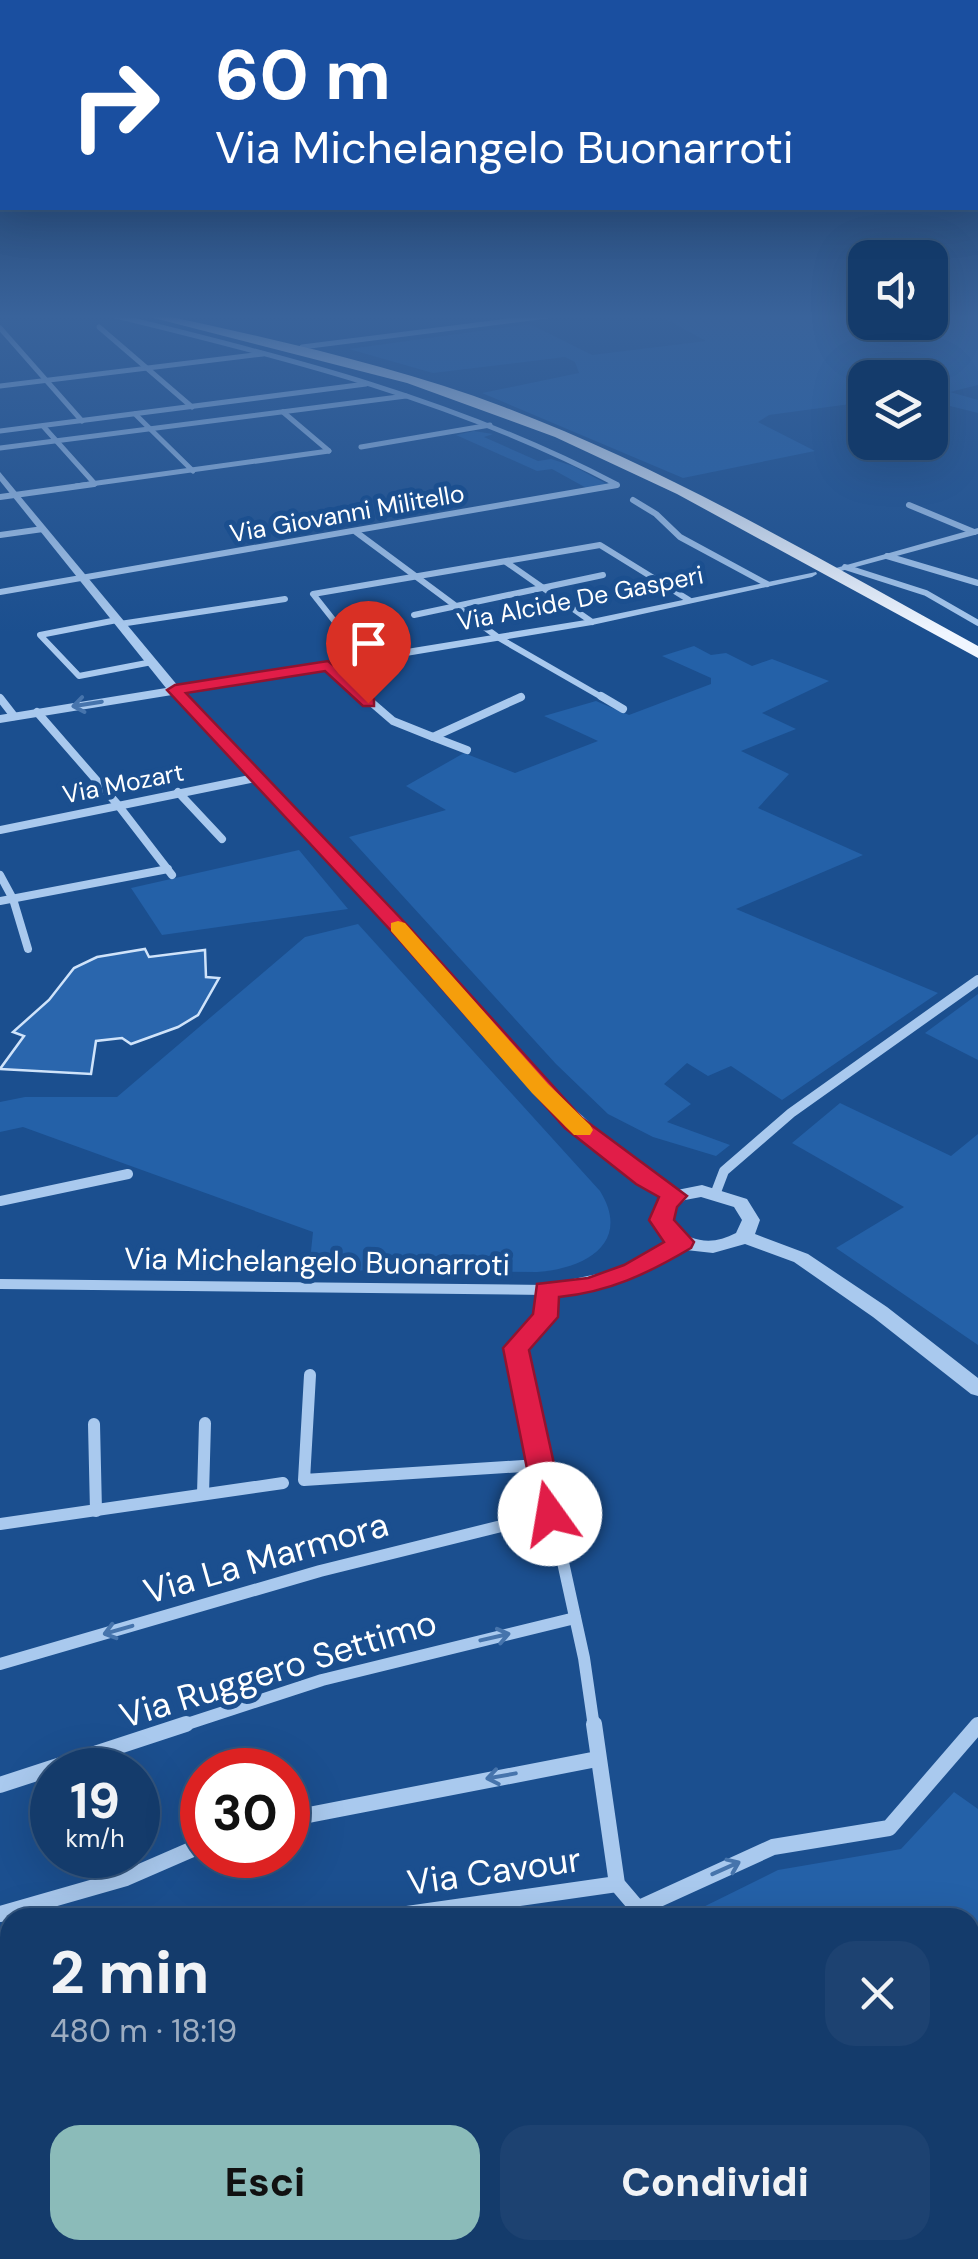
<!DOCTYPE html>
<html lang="it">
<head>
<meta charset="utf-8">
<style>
  :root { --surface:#143b6b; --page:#1d4271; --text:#f1f3f6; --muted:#9dadc1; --line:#33557e; --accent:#8bbbb9 }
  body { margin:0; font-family:"DM Sans",sans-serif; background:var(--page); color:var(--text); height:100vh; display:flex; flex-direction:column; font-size:38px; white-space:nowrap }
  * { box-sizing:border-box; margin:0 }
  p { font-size:32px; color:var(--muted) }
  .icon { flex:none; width:55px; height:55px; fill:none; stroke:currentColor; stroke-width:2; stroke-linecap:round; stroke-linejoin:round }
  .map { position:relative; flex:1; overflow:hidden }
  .panel { position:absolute; left:0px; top:1908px; width:980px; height:352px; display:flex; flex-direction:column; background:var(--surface); border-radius:30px 30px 0 0; box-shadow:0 10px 40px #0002,0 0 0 2px var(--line) }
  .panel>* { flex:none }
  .hud { position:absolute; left:0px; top:0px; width:980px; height:210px; box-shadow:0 10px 40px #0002,0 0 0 2px var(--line); background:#1a4fa0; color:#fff; overflow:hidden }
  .buttons { position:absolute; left:848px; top:240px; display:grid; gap:20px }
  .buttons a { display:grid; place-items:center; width:100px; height:100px; border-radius:20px; background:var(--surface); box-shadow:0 10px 40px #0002,0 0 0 2px var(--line); font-size:50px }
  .speed { position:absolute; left:30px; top:1748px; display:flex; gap:20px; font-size:50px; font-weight:700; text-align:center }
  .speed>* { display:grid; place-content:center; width:130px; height:130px; border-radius:50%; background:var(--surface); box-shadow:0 10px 40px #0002,0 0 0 2px var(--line); line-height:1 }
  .speed small { font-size:25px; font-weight:400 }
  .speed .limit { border:15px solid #d22; background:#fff; color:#111 }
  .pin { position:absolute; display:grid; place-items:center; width:85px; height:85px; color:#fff; margin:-102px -42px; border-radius:50% 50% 50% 0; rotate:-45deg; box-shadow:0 0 10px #0007 }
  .pin .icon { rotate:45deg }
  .me { position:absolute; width:110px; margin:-55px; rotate:347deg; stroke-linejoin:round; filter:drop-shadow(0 0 8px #0008) }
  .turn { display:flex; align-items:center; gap:35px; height:210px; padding:0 50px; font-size:45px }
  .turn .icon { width:130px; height:130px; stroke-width:2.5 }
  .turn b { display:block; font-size:70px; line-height:85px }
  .round { display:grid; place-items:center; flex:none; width:105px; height:105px; border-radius:30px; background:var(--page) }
  .overview { display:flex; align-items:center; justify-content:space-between; height:170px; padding:0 50px }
  h1 { font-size:60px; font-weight:800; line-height:75px }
  .action { display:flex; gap:20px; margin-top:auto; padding:20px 50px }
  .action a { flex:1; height:115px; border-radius:30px; background:var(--accent); color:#111; font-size:40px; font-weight:800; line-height:115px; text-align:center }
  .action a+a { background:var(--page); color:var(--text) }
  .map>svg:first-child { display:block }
  .green { fill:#2461a8 }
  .building { fill:#2a66ad; stroke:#cfe3fa; stroke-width:2.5 }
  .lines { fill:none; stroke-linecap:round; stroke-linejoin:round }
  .minor-far5 { stroke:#a9c9ee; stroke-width:5 }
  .minor-far4 { stroke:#a9c9ee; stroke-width:6 }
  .minor-far3 { stroke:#a9c9ee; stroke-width:8 }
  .minor-far2 { stroke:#a9c9ee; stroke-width:10 }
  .minor-far1 { stroke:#a9c9ee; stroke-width:12 }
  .minor { stroke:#a9c9ee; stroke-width:16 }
  .tertiary { fill:#a9c9ee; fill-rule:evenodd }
  .primary { fill:#f0f6ff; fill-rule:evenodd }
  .oneway { stroke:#4674ac }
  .route { fill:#e11d48; stroke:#92132f; stroke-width:2.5 }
  .slow { fill:#f59e0b }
  .labels { text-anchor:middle; stroke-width:10; stroke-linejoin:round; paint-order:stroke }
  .far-street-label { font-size:25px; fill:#fff; stroke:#1b4f8f }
  .street-label { font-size:30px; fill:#fff; stroke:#1b4f8f }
  .near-street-label { font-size:35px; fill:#fff; stroke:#1b4f8f }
</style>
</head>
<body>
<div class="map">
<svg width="978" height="2259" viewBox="0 0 978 2259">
  <rect width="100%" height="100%" fill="#1b4f8f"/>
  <!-- green -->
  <g class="green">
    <path d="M 660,316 L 865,316 L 865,322 L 930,322 L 930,316 L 978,316 L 978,385 L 950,392 L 978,400 L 978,413 L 930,401 L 930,378 L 865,378 L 865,402 L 769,415 L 758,422 L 815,451 L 683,478 L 482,393 L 579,373 L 575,362 L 565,357 L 433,373 L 349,349 L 530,324 L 592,355 L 706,341 Z"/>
    <path d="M 474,431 L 493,434 L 484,437 L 538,461 L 551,459 L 573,466 L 607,484 L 590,490 L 552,469 L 537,471 L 456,435 Z"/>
    <path d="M 694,646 L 711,655 L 726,653 L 752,666 L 772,659 L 829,681 L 762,713 L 796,729 L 741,751 L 789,774 L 758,808 L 863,855 L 736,909 L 938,993 L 782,1100 L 731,1066 L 708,1076 L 687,1063 L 664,1084 L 691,1104 L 667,1122 L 730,1145 L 716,1156 L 653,1137 L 608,1114 L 556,1064 L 349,837 L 446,810 L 406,786 L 464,753 L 515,773 L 598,741 L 544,716 L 596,701 L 629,715 L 711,684 L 711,678 L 662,656 Z"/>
    <path d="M 299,850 L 348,909 L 162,935 L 131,888 Z"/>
    <path d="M 358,924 L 600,1191 C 632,1243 585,1269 537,1272 L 309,1270 L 313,1232 L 23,1127 L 0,1132 L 0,1102 L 25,1097 L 117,1097 L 305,937 Z"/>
    <path d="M 978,994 L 978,1060 L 925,1033 Z"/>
    <path d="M 840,1103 L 951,1156 L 978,1134 L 978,1345 L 836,1248 L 904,1207 L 792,1143 Z"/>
    <path d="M 954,1792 L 978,1809 L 978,2098 L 970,2106 L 970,1918 L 685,1916 L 778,1870 L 901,1849 Z"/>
  </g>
  <!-- building -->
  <path class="building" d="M 145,949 L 149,957 L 205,950 L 206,977 L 219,978 L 198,1015 L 178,1027 L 131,1044 L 122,1038 L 96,1041 L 91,1074 L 0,1069 L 24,1036 L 13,1032 L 49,1000 L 74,968 L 97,957 Z"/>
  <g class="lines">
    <!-- minor-far5 -->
    <g class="minor-far5">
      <path d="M 116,316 C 289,358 458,401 616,484"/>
      <path d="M 99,327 L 192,407"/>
      <path d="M 0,328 L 82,421"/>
      <path d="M 302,347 L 547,316"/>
      <path d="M 0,386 L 263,354"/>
      <path d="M 283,412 L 329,451"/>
      <path d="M 135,414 L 193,471"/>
      <path d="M 43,426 L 95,484"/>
      <path d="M 0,431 L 366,384"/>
      <path d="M 361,447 L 490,425"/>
      <path d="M 0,448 L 406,396"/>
      <path d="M 76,486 L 329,451"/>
      <path d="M 609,486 L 617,485"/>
    </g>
    <!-- minor-far4 -->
    <g class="minor-far4">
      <path d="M 0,497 L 94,484"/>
      <path d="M 633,500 L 656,514 L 680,537 L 767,584"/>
      <path d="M 909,505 L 974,532"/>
      <path d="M 356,532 L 499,638 L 605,699"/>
      <path d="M 0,535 L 43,529"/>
      <path d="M 887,556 L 978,583"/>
      <path d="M 506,562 L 592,622"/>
      <path d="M 845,567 L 926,593 L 978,623"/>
      <path d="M 0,592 L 617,485"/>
      <path d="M 414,615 L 603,575"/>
      <path d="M 117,620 L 40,635 L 79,676 L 152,662"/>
      <path d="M 120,624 L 285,599"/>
      <path d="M 365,660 L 313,594 L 600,545 L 689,600"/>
      <path d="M 328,666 L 367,699"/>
      <path d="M 517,699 L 521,697"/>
    </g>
    <!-- minor-far3 -->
    <g class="minor-far3">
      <path d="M 364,696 L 393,721 L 433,737 L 521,697"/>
      <path d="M 601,696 L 623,709"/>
      <path d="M 0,698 L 14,716"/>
      <path d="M 37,712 L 118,805 L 172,875"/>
      <path d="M 433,737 L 467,750"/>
      <path d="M 178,792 L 222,839"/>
      <path d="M 0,830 L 255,778"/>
      <path d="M 0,875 L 13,899 L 28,949"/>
      <path d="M 0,901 L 168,869"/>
    </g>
    <!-- minor-far2 -->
    <g class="minor-far2">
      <path d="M 716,1192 L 724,1171 L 791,1113 L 978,980"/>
      <path d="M 0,1201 L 128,1174"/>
      <path d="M 0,1284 L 546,1290 L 617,1275 L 682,1242"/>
      <path d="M 546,1303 L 546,1290"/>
    </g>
    <!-- minor-far1 -->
    <g class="minor-far1">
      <path d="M 546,1301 L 545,1317 L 516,1348 L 584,1658 L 594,1727"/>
      <path d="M 310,1375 L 304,1480 L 539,1465"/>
      <path d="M 94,1424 L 96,1511"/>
      <path d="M 203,1494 L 205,1423"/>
      <path d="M 0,1524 L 283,1483"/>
      <path d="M 0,1664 L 320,1571 L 550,1514"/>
      <path d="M 178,1727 L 322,1680 L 575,1618"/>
    </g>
    <!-- minor -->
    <g class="minor">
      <path d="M 594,1724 L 617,1884 L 646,1918"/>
      <path d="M 0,1785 L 186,1724"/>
      <path d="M 288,1819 L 597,1759"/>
      <path d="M 637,1909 L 773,1847 L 889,1828 L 978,1725"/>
      <path d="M 0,1914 L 126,1878 L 202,1845"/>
      <path d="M 379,1918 L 617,1884"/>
      <path d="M 0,1985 L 10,1982"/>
      <path d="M 970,2219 L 978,2226"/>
    </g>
    <!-- tertiary -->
    <g class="tertiary">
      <path d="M 0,472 L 178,686 L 592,619 L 816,572 L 817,574 L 812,577 L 592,625 L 183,693 C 261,777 342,858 420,942 C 501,1031 574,1124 677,1190 L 702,1185 L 747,1199 L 760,1220 L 755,1234 L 808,1254 L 887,1307 L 978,1378 L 978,1396 L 971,1394 L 873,1317 L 794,1262 L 745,1244 L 713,1253 L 686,1250 L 658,1233 L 652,1212 L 663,1198 C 561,1131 489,1036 407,947 C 330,862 248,780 172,695 L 0,723 L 0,715 L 166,688 L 0,481 ZM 701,1197 L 734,1207 L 742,1220 L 736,1233 C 714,1245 693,1243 674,1227 L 671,1211 L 685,1200 Z"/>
      <path d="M 978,528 L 978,534 L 841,571 L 836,568 Z"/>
    </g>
    <!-- primary -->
    <path class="primary" d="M 146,316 L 167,316 C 281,341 395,366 504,407 C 670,470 823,561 978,646 L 978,658 L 677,494 L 555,437 L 407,383 Z"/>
  </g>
  <!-- one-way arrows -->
  <defs><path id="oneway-shaft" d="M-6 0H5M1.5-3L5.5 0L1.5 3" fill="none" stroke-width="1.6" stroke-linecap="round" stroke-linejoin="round" transform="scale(2.5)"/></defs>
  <g class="oneway">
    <use href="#oneway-shaft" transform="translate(87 704) rotate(171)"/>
    <use href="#oneway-shaft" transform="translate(118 1630) rotate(164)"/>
    <use href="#oneway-shaft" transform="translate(495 1637) rotate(-13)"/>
    <use href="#oneway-shaft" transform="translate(501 1776) rotate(170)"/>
    <use href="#oneway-shaft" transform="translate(726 1868) rotate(-24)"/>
  </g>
  <!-- sky -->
  <linearGradient id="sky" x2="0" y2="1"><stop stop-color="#0f2b4f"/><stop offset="0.5" stop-color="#39639b"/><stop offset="1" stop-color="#39639b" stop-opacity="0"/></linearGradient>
  <rect width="978" height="633" fill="url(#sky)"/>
  <!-- route -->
  <path class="route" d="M 328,661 L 374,699 L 374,706 L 363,706 L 325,671 L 186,693 L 409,927 L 582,1118 L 687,1196 L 677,1207 L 674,1220 L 694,1242 L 691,1248 C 647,1274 609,1292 559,1297 L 558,1317 L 529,1350 L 565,1514 L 560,1521 L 550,1524 L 540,1521 L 536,1514 L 503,1348 L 533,1314 L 537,1284 L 588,1278 L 624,1265 L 664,1242 L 649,1220 L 659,1197 L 636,1184 L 565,1128 L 395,935 L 167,690 L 175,685 Z"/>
  <!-- slow -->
  <path class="slow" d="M 398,921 L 405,923 L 548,1084 L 590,1125 L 593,1130 L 590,1135 L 574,1135 L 532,1093 L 391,931 L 391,923 Z"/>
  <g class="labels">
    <!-- far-street labels -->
    <g class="far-street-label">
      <text transform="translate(347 513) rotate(-10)" y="9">Via Giovanni Militello</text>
      <text transform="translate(580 598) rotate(-11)" y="9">Via Alcide De Gasperi</text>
      <text transform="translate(123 783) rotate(-11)" y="9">Via Mozart</text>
    </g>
    <!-- street labels -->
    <g class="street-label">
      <text transform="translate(317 1262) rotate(1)" y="10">Via Michelangelo Buonarroti</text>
    </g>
    <!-- near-street labels -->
    <g class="near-street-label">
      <text transform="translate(266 1558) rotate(-16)" y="12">Via La Marmora</text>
      <text transform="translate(278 1669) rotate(-17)" y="12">Via Ruggero Settimo</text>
      <text transform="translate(494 1871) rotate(-8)" y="12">Via Cavour</text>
    </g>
  </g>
</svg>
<div class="buttons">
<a><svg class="icon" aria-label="sound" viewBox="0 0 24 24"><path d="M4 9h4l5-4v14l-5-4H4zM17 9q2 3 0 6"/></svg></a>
<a><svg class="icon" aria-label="layers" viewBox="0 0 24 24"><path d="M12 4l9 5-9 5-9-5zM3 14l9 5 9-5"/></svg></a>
</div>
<div class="speed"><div>19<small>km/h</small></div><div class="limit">30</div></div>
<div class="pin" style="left:368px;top:703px;background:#d93025"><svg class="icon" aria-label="arrive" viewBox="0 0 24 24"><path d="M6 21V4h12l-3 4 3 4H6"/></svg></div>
<svg class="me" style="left:550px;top:1514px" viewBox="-20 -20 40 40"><circle r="19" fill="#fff"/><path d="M0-13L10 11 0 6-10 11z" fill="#e11d48"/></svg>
<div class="hud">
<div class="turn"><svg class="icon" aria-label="right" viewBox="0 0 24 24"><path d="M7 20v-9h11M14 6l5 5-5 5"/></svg><div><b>60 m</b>Via Michelangelo Buonarroti</div></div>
</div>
<section class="panel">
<div class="overview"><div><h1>2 min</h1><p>480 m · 18:19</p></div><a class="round"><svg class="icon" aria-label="close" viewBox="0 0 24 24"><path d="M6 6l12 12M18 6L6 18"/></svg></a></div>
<div class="action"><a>Esci</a><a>Condividi</a></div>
</section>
</div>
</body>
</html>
